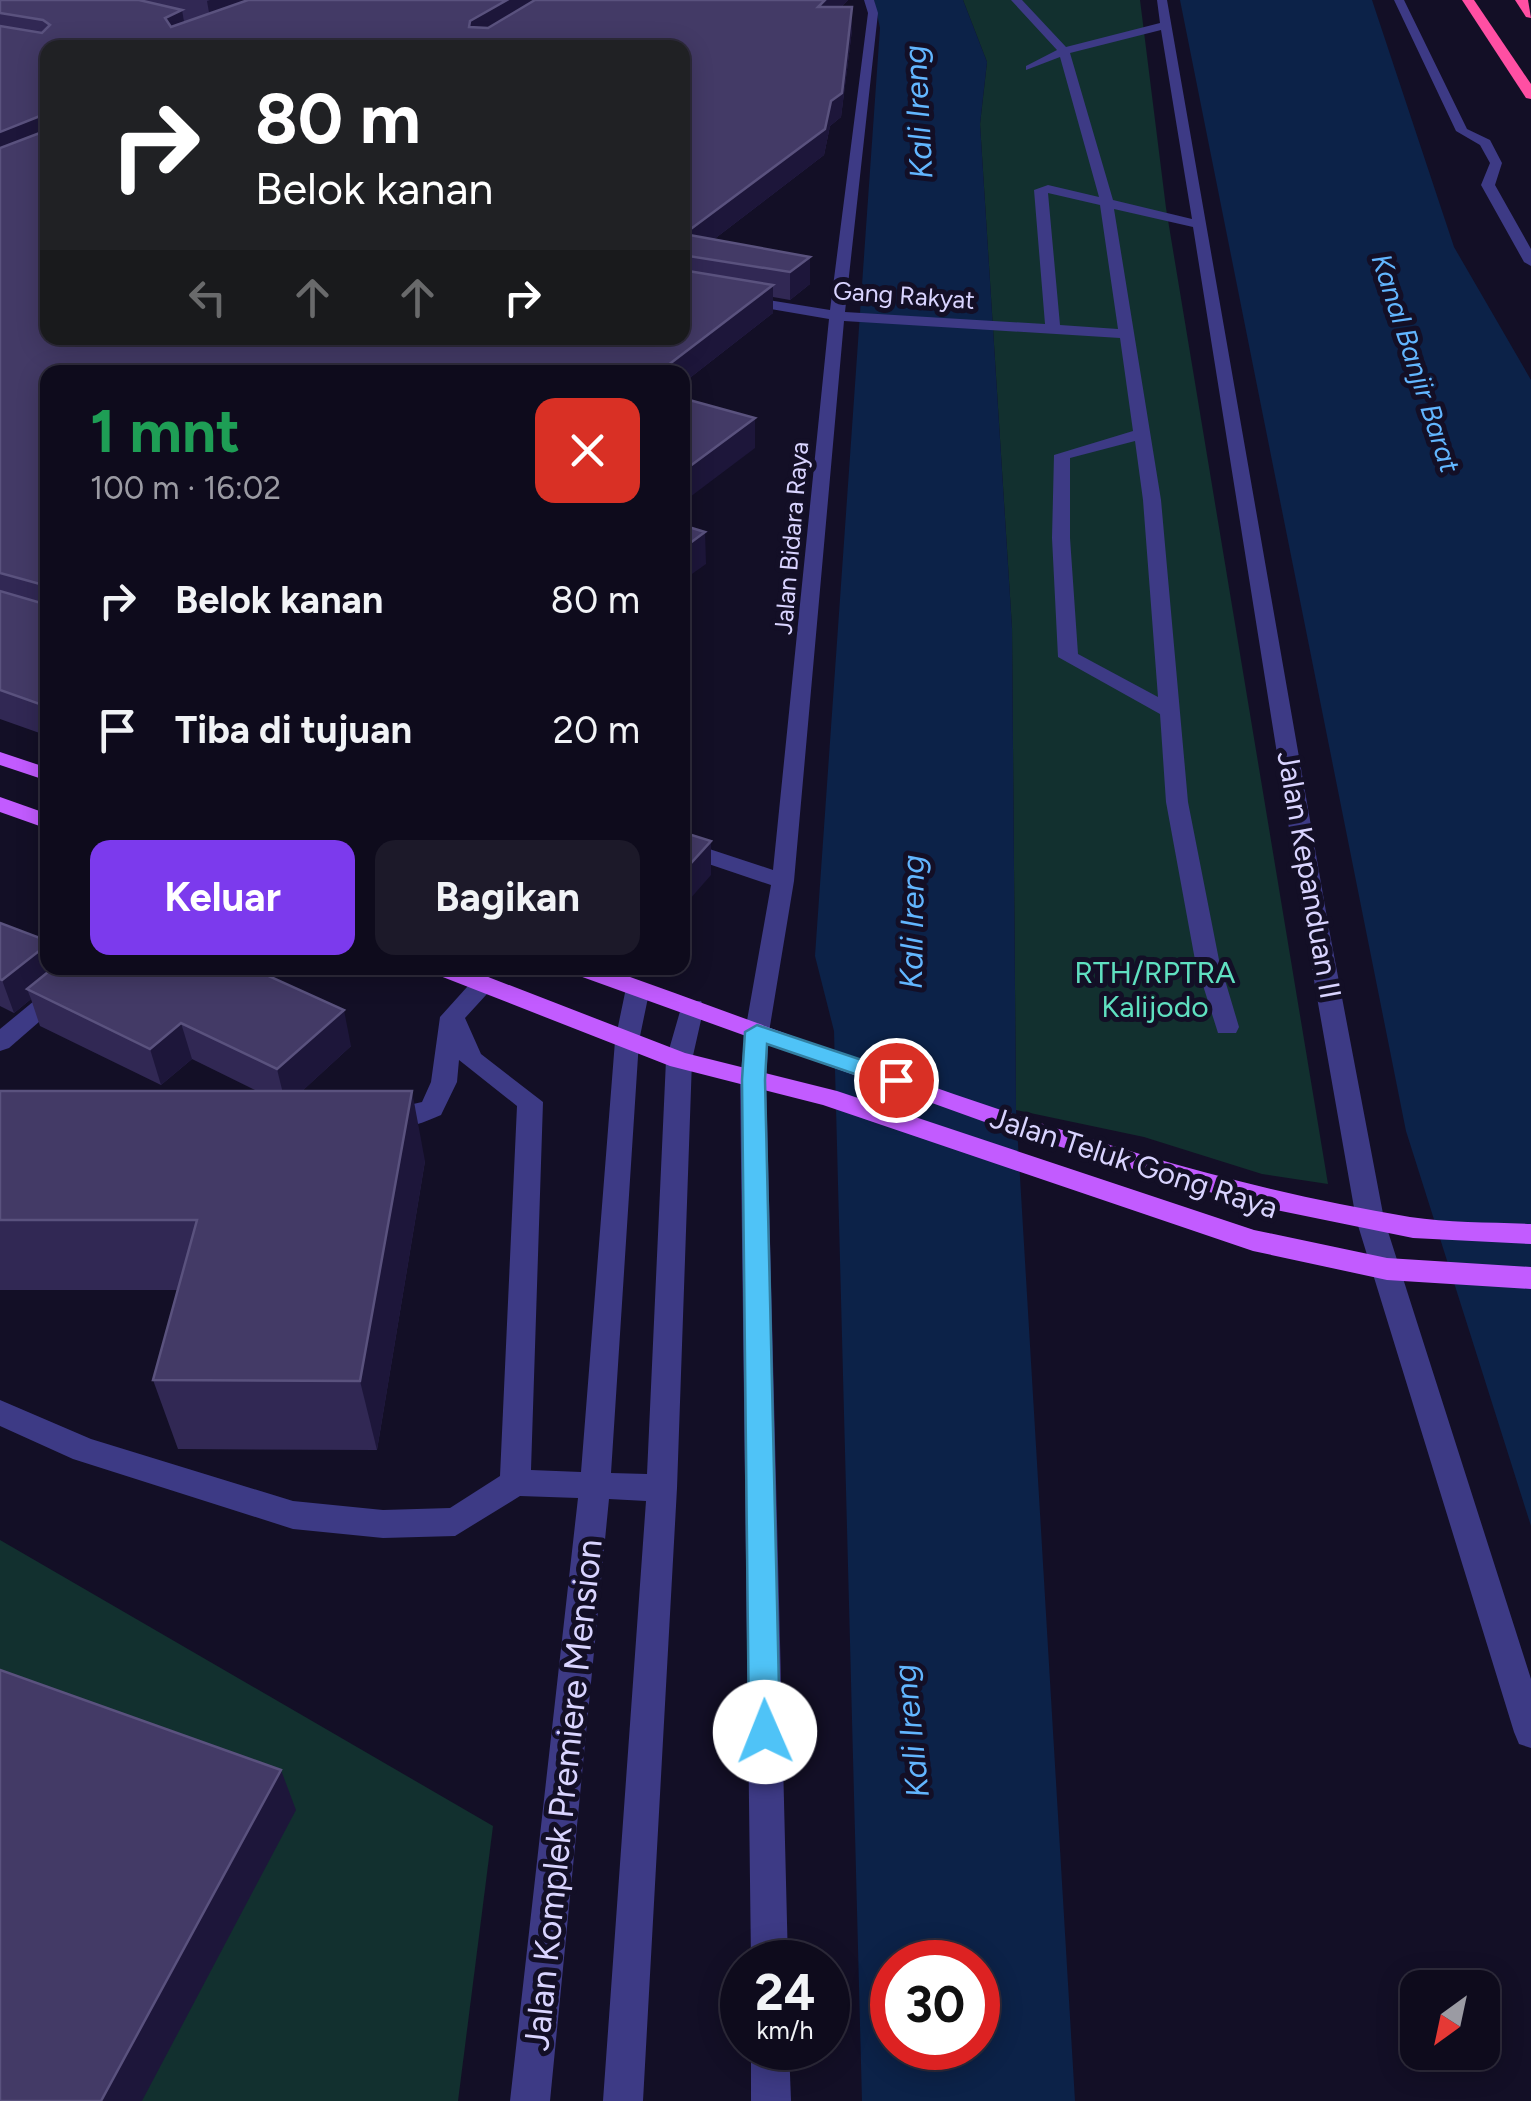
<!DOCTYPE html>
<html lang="id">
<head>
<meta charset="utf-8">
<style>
  :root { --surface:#0e0b1c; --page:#1c1929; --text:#f1f3f6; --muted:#9b9ba3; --line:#2e2b3b; --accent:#7c3aed }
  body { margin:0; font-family:Figtree,sans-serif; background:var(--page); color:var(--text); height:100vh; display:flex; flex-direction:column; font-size:38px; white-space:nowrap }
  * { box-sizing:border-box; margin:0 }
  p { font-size:32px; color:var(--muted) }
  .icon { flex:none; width:55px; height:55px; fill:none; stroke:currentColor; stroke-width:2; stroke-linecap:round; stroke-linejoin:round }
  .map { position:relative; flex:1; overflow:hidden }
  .sheet { position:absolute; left:40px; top:365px; width:650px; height:610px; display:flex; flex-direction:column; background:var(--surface); border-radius:20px; box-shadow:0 5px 25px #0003,0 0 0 2px var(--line) }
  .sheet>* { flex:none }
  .banner { position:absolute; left:40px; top:40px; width:650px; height:305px; border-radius:20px; box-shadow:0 5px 25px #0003,0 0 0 2px var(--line); background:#202124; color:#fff; overflow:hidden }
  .needle { width:65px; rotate:213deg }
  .controls { position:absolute; left:1400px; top:1970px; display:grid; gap:20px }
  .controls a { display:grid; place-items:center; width:100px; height:100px; border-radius:20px; background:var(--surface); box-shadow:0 5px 25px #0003,0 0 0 2px var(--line); font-size:50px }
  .speed { position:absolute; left:720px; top:1940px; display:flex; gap:20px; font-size:50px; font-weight:700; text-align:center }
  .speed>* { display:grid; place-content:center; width:130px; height:130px; border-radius:50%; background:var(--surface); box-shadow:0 5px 25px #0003,0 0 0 2px var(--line); line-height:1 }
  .speed small { font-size:25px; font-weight:400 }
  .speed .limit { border:15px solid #d22; background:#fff; color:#111 }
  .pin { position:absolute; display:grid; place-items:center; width:85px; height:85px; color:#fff; margin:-42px; border:5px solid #fff; border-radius:50%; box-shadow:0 2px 10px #0007 }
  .me { position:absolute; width:110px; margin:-55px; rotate:359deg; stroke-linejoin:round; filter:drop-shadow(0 0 8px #0008) }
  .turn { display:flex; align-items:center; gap:35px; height:210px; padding:0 50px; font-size:45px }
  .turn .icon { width:130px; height:130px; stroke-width:2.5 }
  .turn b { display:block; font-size:70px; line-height:85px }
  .lanes { display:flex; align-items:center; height:95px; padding:0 50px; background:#0003; justify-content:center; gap:50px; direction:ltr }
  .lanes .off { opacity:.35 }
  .round { display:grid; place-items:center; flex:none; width:105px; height:105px; border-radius:20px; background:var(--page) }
  .overview { display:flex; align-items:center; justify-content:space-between; height:170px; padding:0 50px }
  h1 { font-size:60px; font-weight:700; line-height:75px; color:#1e9e55 }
  .cta { display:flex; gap:20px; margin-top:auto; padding:20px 50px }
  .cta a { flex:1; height:115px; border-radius:20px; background:var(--accent); color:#fff; font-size:40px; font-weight:700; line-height:115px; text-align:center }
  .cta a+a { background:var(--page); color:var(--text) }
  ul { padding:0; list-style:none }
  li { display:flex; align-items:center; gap:30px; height:130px; padding:0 50px }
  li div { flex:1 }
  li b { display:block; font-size:38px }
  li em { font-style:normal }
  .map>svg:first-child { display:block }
  .green { fill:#12302f }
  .water { fill:#0c2248; fill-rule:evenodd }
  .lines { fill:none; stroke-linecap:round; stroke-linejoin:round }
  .minor { fill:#3d3a85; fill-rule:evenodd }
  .major { fill:#c25bff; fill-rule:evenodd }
  .highway { fill:#ff4fa3; fill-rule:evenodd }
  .wall { fill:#312854; fill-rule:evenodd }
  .shaded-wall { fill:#1d163a }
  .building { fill:#433a66; stroke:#5a527e; stroke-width:2.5 }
  .route { fill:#4fc3f7; stroke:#337fa1; stroke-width:2.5 }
  .labels { text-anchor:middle; stroke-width:10; stroke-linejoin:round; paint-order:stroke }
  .far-street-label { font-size:25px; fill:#d9d4ff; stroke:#130f26 }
  .far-water-label { font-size:28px; font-style:italic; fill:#62b6ff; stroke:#130f26 }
  .street-label { font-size:30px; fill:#d9d4ff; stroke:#130f26 }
  .park-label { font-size:30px; fill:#5fe0c0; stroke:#130f26 }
  .water-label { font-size:32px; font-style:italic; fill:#62b6ff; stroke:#130f26 }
  .near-street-label { font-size:35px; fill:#d9d4ff; stroke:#130f26 }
</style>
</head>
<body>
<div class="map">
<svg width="1531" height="2101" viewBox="0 0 1531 2101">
  <rect width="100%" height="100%" fill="#130f26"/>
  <!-- green -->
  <g class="green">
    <path d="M 963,0 L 1140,0 L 1166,208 L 1328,1184 L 1262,1174 L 1144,1137 L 1016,1110 L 1012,628 L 980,124 L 987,62 Z"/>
    <path d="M 0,1540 L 493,1826 L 458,2101 L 0,2101 Z"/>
  </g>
  <!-- water -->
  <g class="water">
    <path d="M 874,0 L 963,0 L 987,62 L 980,124 L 1012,628 L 1016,1110 L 1075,2101 L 862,2101 L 834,1031 L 815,956 L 880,28 ZM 892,1962 L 978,1962 L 978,2048 L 892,2048 Z"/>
    <path d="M 1180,0 L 1372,0 L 1454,247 L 1531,380 L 1531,1526 L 1406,1131 Z"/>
  </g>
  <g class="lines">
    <!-- minor -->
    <g class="minor">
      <path d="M 864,0 L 874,0 L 878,13 L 845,312 L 1045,324 L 1034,190 L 1048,185 L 1099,197 L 1060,57 L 1026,70 L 1026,66 L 1057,50 L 1011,0 L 1022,0 L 1066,47 L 1160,23 L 1157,0 L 1167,0 L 1329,929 L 1384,1219 L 1531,1679 L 1531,1748 L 1519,1744 L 1514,1732 L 1356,1219 L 1305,929 L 1193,227 L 1114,209 L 1161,500 L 1188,802 L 1219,960 L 1239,1027 L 1236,1033 L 1218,1033 L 1195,960 L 1166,802 L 1160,714 L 1058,657 L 1052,538 L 1054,455 L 1133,431 L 1120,338 L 844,321 L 794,881 L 769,1032 L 766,1080 L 788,1962 L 751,1962 L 740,1080 L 745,1032 L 771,885 L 682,855 L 682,840 L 773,870 L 829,319 L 682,294 L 682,286 L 830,310 L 868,13 ZM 1161,30 L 1192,219 L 1113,200 L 1070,53 ZM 1048,193 L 1100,205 L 1118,329 L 1060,325 ZM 1135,441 L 1143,500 L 1158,697 L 1078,654 L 1070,538 L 1070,458 Z"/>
      <path d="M 1394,0 L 1404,0 L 1467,129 L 1490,140 L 1502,163 L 1495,185 L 1531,249 L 1531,266 L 1524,262 L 1481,185 L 1490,163 L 1480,145 L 1456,131 Z"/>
      <path d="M 74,968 L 101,968 L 9,1048 L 0,1051 L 0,1029 Z"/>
      <path d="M 485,975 L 497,983 L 465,1018 L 481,1054 L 543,1102 L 531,1470 L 581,1472 L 615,1041 L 626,988 L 638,980 L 650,988 L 639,1041 L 611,1473 L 647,1474 L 666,1060 L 683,1001 L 701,1001 L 704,1007 L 692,1060 L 677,1488 L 643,2101 L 603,2101 L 646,1501 L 609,1499 L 550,2101 L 510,2101 L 578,1498 L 520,1496 L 455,1536 L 383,1538 L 293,1529 L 73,1459 L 0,1426 L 0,1400 L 91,1439 L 293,1501 L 383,1510 L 450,1508 L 500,1476 L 517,1106 L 459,1060 L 457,1082 L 441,1115 C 421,1124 397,1133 374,1127 L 370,1120 L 374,1113 L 422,1102 L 431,1082 L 440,1017 L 476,977 Z"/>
      <path d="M 751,2048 L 789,2048 L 791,2101 L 751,2101 Z"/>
    </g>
    <!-- major -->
    <g class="major">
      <path d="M 0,752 L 48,768 L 48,781 L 0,765 Z"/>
      <path d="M 0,797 L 48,814 L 48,829 L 0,812 Z"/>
      <path d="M 431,968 L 465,968 L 685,1053 L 837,1091 L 1254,1230 L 1387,1258 L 1531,1267 L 1531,1289 L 1387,1280 L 1253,1251 L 823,1105 L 670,1066 L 435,974 Z"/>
      <path d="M 570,968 L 605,968 C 868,1061 1133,1172 1410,1217 C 1449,1223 1491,1222 1531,1224 L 1531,1244 L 1413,1238 L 1252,1205 L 1018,1134 L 574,974 Z"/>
    </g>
    <!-- highway -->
    <g class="highway">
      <path d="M 1462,0 L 1474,0 L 1531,84 L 1531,99 L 1526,98 Z"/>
      <path d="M 1515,0 L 1528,0 L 1531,18 L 1526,17 Z"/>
    </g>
  </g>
  <!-- wall -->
  <g class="wall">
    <path d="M 0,0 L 848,0 L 841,7 L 852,30 L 841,117 L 830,126 L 824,155 L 713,240 L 810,257 L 810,284 L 790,300 L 773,297 L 773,313 L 682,384 L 682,372 L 48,372 L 48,736 L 0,719 ZM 682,48 L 682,338 L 48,338 Z"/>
    <path d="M 0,923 L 48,968 L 351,1046 L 302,1091 L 425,1161 L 377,1450 L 178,1449 L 153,1380 L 177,1290 L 0,1290 L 0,1091 L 257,1091 L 192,1059 L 161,1085 L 40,1026 L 31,999 L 14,1013 L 0,1006 Z"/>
  </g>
  <!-- shaded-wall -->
  <g class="shaded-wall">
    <path d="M 210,0 L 280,0 L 211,24 L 207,1 Z"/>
    <path d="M 507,0 L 547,0 L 472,45 L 469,27 L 470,21 Z"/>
    <path d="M 825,0 L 848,0 L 817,30 L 818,7 Z"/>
    <path d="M 852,7 L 852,30 L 841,117 L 830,126 L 824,155 L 692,256 L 684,234 L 831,101 Z"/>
    <path d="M 182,10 L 186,33 L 169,41 L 165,18 Z"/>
    <path d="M 40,116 L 47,142 L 0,160 L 0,132 Z"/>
    <path d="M 810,257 L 810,284 L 790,300 L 790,272 Z"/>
    <path d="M 773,285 L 773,313 L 682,384 L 682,372 L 659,372 Z"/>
    <path d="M 755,418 L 755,448 L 682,503 L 682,472 Z"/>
    <path d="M 705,532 L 706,564 L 682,581 L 682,549 Z"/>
    <path d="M 711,841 L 711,875 L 682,908 L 682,873 Z"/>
    <path d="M 48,944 L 48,968 L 59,968 L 27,989 L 31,999 L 14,1013 L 2,980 Z"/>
    <path d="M 344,1010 L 351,1046 L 286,1106 L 277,1069 Z"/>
    <path d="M 181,1023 L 192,1059 L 161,1085 L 150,1049 Z"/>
    <path d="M 412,1091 L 425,1161 L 377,1450 L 360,1381 Z"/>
    <path d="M 281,1770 L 296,1810 L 142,2101 L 101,2101 Z"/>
  </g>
  <!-- building -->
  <g class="building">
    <path d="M 0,0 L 139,0 L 182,10 L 165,18 L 171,27 L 248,0 L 507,0 L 470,21 L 469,27 L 488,28 L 535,0 L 825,0 L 818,7 L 852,7 L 842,93 L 831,101 L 825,129 L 684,234 L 810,257 L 790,272 L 682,255 L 682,48 L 48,48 L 48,338 L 682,338 L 682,270 L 773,285 L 659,372 L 48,372 L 48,707 L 0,690 L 0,591 L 41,603 L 40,584 L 0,573 L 0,148 L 45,131 L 46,120 L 40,116 L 0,132 L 0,26 L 42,33 L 50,25 L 43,20 L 0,13 Z"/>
    <path d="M 682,398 L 755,418 L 682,472 Z"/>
    <path d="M 682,525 L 705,532 L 682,549 Z"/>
    <path d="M 682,832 L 711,841 L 682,873 Z"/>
    <path d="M 0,923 L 48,941 L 48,944 L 2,980 L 0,979 Z"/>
    <path d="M 53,968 L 251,968 L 344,1010 L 277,1069 L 181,1023 L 150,1049 L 27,989 Z"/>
    <path d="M 0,1091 L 412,1091 L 360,1381 L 153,1380 L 197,1220 L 0,1220 Z"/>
    <path d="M 0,1670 L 281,1770 L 101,2101 L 0,2101 Z"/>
  </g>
  <!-- route -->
  <path class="route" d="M 757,1025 L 904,1074 L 907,1080 L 896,1088 L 767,1044 L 765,1080 L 780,1732 L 776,1743 L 765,1747 L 754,1743 L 749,1732 L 742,1080 L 745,1032 Z"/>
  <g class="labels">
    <!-- far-street labels -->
    <g class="far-street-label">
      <text transform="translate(904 295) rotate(4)" y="9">Gang Rakyat</text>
      <text transform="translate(791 538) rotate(-85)" y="9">Jalan Bidara Raya</text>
    </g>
    <!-- far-water labels -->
    <g class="far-water-label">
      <text transform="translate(1416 363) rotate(72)" y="10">Kanal Banjir Barat</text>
    </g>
    <!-- street labels -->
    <g class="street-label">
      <text transform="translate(1309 875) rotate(80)" y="10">Jalan Kepanduan II</text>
      <text transform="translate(1134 1163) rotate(18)" y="10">Jalan Teluk Gong Raya</text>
    </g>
    <!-- park labels -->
    <g class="park-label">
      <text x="1155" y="983">RTH/RPTRA<tspan x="1155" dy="34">Kalijodo</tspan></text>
    </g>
    <!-- water labels -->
    <g class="water-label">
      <text transform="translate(918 112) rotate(-93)" y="11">Kali Ireng</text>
      <text transform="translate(912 922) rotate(-89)" y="11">Kali Ireng</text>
      <text transform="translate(911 1731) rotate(-96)" y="11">Kali Ireng</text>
    </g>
    <!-- near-street labels -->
    <g class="near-street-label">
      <text transform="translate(563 1795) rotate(-84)" y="12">Jalan Komplek Premiere Mension</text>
    </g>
  </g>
</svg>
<div class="controls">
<a><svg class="needle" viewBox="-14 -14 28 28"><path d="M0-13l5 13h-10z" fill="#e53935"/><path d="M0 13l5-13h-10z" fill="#9b9ba3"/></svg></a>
</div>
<div class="speed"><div>24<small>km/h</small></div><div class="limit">30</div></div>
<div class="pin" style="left:896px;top:1080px;background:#d93025"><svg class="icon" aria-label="arrive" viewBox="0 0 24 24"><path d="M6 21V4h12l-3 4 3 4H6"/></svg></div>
<svg class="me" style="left:765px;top:1732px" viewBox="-20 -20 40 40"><circle r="19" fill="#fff"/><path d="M0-13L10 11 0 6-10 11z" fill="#4fc3f7"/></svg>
<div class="banner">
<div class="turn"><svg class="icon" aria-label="right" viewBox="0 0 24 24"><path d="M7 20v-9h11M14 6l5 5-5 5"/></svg><div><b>80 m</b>Belok kanan</div></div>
<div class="lanes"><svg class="icon off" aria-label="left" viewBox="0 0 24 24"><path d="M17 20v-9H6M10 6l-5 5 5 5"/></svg><svg class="icon off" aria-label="ahead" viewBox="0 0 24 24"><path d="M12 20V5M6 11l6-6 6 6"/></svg><svg class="icon off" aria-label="ahead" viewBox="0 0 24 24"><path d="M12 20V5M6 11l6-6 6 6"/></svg><svg class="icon" aria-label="right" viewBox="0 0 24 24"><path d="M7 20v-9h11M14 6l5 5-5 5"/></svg></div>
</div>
<section class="sheet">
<div class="overview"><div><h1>1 mnt</h1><p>100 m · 16:02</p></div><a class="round" style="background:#d93025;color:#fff"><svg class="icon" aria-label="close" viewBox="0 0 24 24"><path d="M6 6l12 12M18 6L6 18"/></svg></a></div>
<ul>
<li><svg class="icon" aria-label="right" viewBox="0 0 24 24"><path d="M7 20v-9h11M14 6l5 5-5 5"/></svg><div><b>Belok kanan</b></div><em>80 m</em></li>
<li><svg class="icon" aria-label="arrive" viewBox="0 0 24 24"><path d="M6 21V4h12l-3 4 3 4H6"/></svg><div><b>Tiba di tujuan</b></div><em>20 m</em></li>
</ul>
<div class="cta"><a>Keluar</a><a>Bagikan</a></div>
</section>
</div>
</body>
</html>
